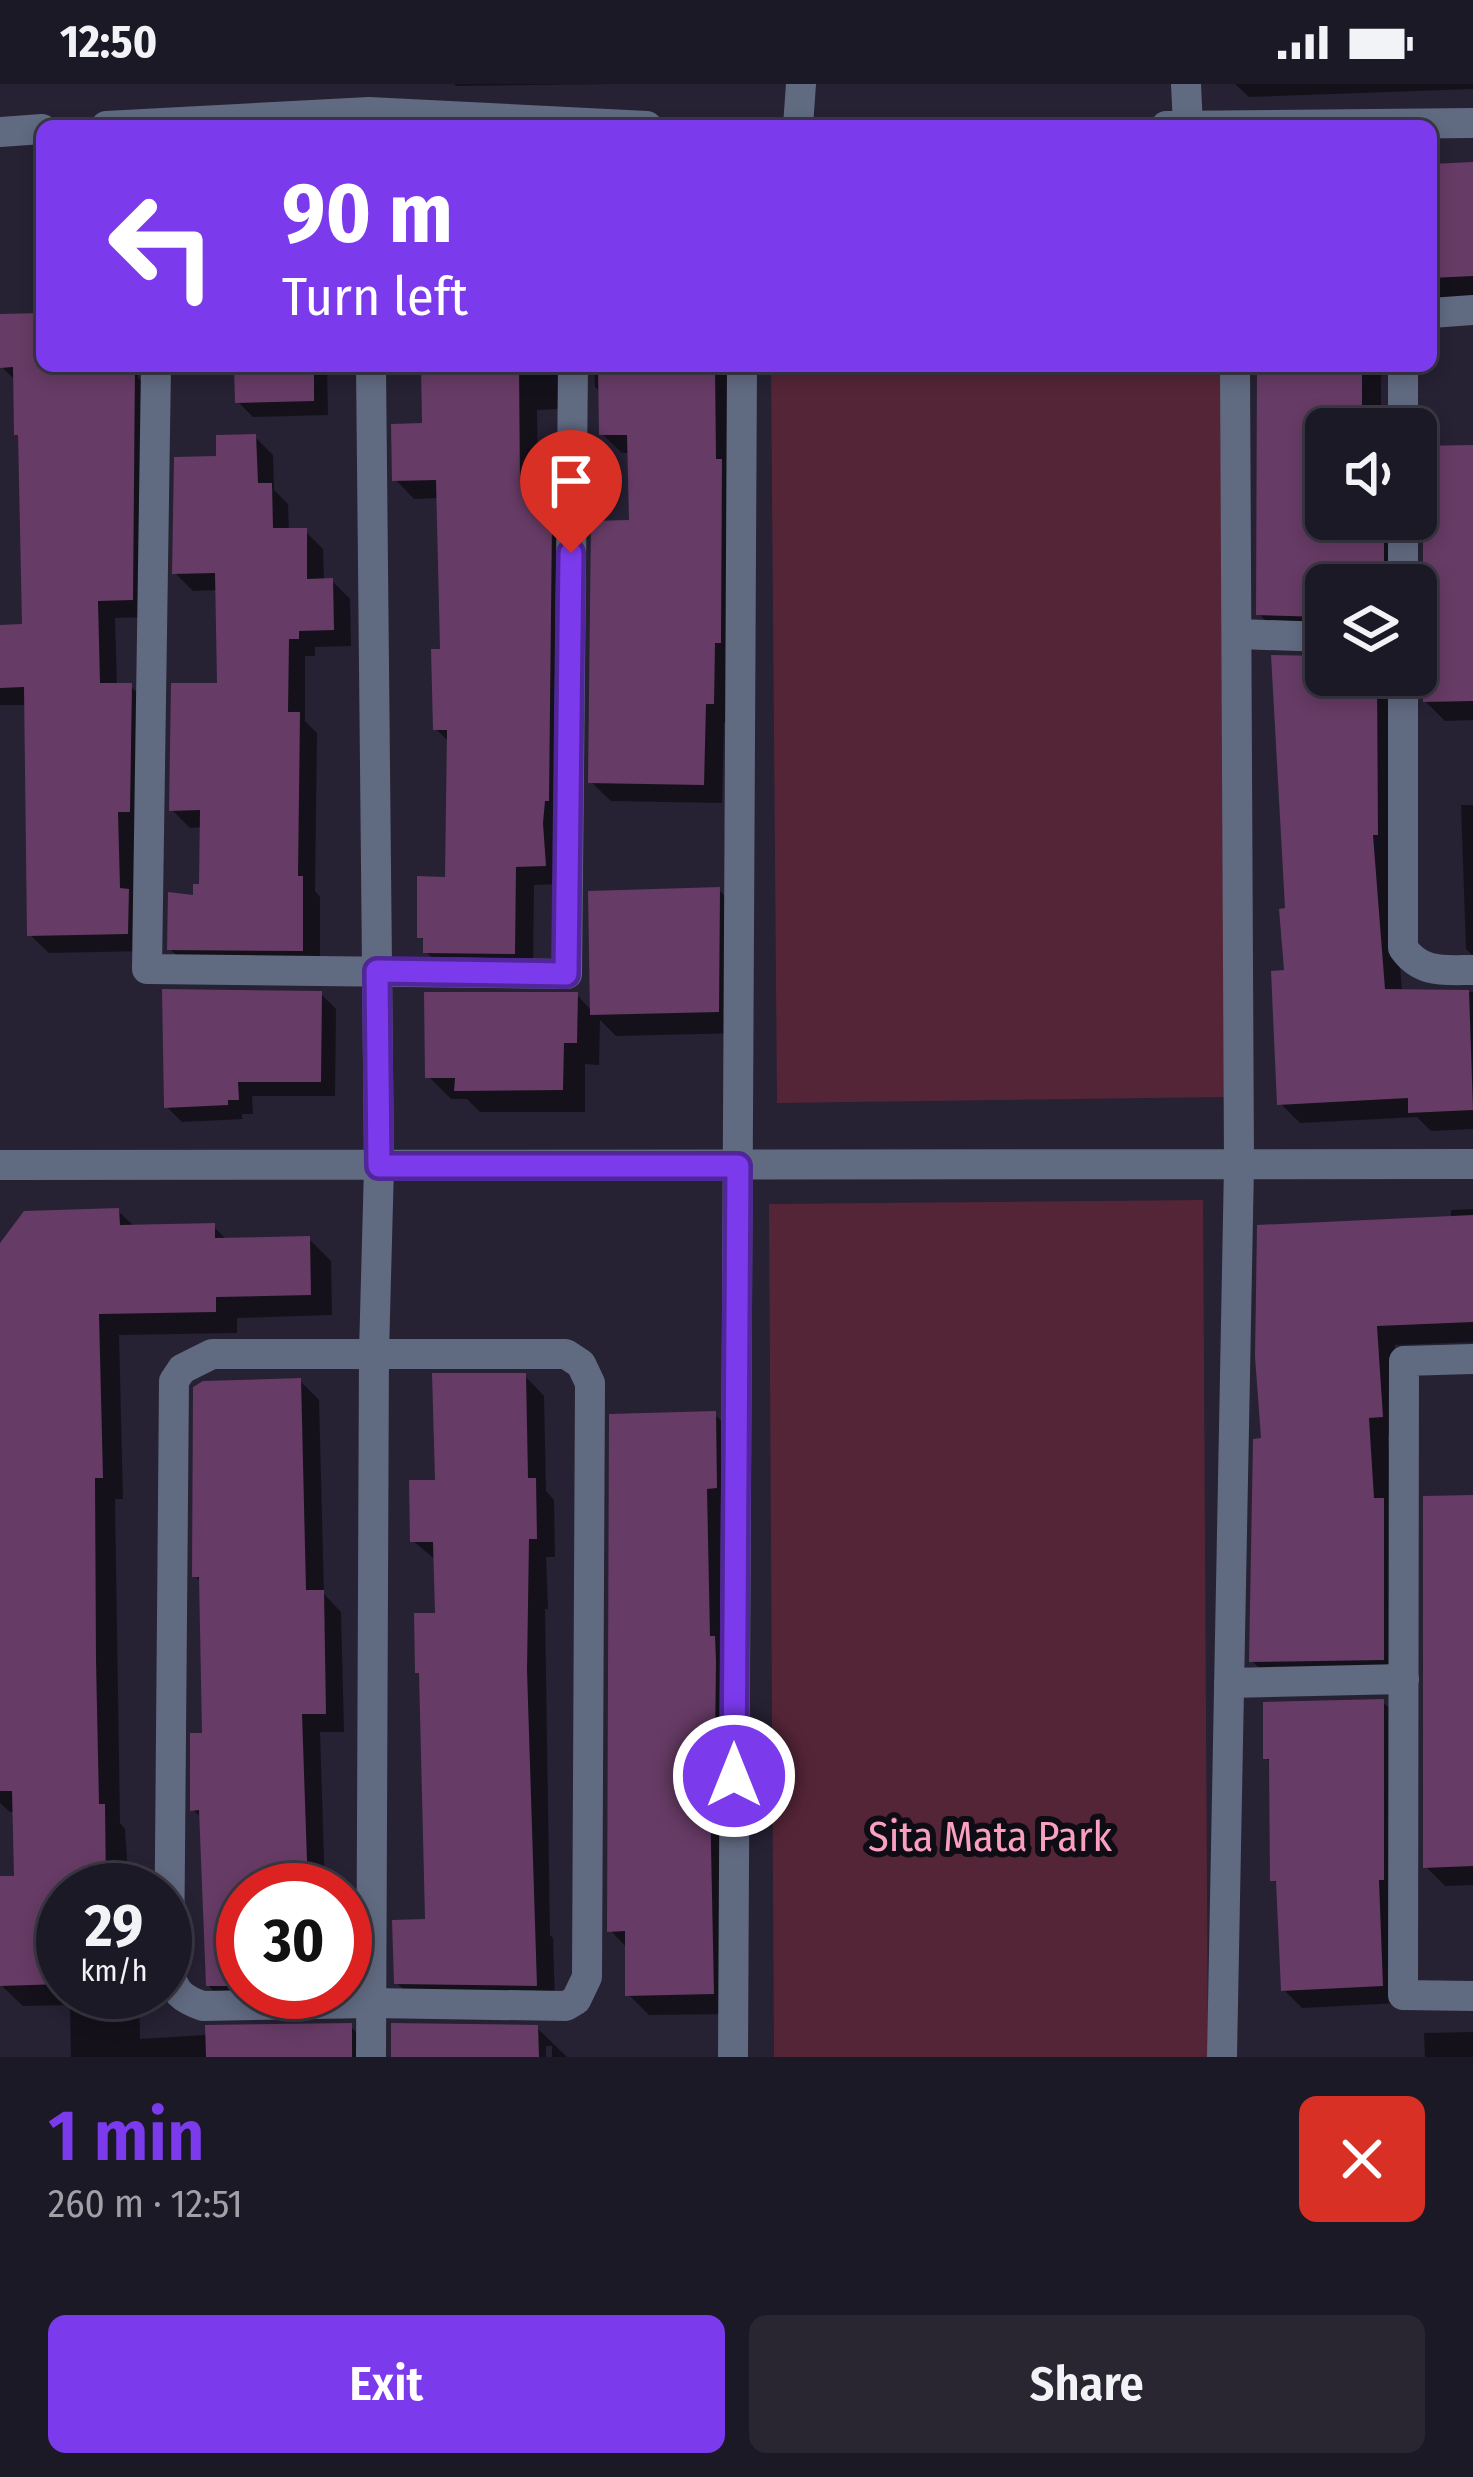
<!DOCTYPE html>
<html lang="en">
<head>
<meta charset="utf-8">
<style>
  :root { --surface:#1c1926; --page:#292632; --text:#f1f3f6; --muted:#a0a0a7; --line:#3a3843; --accent:#7c3aed }
  body { margin:0; font-family:"Fira Sans Condensed",sans-serif; background:var(--page); color:var(--text); height:100vh; display:flex; flex-direction:column; font-size:45px; white-space:nowrap }
  * { box-sizing:border-box; margin:0 }
  p { font-size:39px; color:var(--muted) }
  .icon { flex:none; width:66px; height:66px; fill:none; stroke:currentColor; stroke-width:2; stroke-linecap:round; stroke-linejoin:round }
  .map { position:relative; height:1973px; overflow:hidden }
  .panel { display:flex; flex-direction:column; background:var(--surface); flex:1 }
  .panel>* { flex:none }
  .banner { position:absolute; left:36px; top:36px; width:1401px; height:252px; border-radius:18px; box-shadow:0 6px 18px #0003,0 0 0 3px var(--line); background:#7c3aed; color:#fff; overflow:hidden }
  .buttons { position:absolute; left:1305px; top:324px; display:grid; gap:24px }
  .buttons a { display:grid; place-items:center; width:132px; height:132px; border-radius:18px; background:var(--surface); box-shadow:0 6px 18px #0003,0 0 0 3px var(--line); font-size:60px }
  .speed { position:absolute; left:36px; top:1779px; display:flex; gap:24px; font-size:60px; font-weight:700; text-align:center }
  .speed>* { display:grid; place-content:center; width:156px; height:156px; border-radius:50%; background:var(--surface); box-shadow:0 6px 18px #0003,0 0 0 3px var(--line); line-height:1 }
  .speed small { font-size:30px; font-weight:400 }
  .speed .limit { border:18px solid #d22; background:#fff; color:#111 }
  .pin { position:absolute; display:grid; place-items:center; width:102px; height:102px; color:#fff; margin:-123px -51px; border-radius:50% 50% 50% 0; rotate:-45deg; box-shadow:0 0 12px #0007 }
  .pin .icon { rotate:45deg }
  .me { position:absolute; width:132px; margin:-66px; rotate:0deg; stroke-linejoin:round; filter:drop-shadow(0 0 9px #0008) }
  .turn { display:flex; align-items:center; gap:42px; height:252px; padding:0 48px; font-size:54px }
  .turn .icon { width:156px; height:156px; stroke-width:2.5 }
  .turn b { display:block; font-size:84px; line-height:102px }
  .round { display:grid; place-items:center; flex:none; width:126px; height:126px; border-radius:18px; background:var(--page) }
  .summary { display:flex; align-items:center; justify-content:space-between; height:204px; padding:0 48px }
  h1 { font-size:72px; font-weight:600; line-height:90px; color:var(--accent) }
  .button { display:flex; gap:24px; margin-top:auto; padding:24px 48px }
  .button a { flex:1; height:138px; border-radius:18px; background:var(--accent); color:#fff; font-size:48px; font-weight:600; line-height:138px; text-align:center }
  .button a+a { background:var(--page); color:var(--text) }
  .status { display:flex; justify-content:space-between; align-items:center; height:84px; padding:0 60px; background:var(--surface); direction:ltr }
  .status svg { height:33px; fill:currentColor }
  .map>svg:first-child { display:block }
  .green { fill:#542537 }
  .shadow { fill:#0007 }
  .building { fill:#663b65 }
  .lines { fill:none; stroke-linecap:round; stroke-linejoin:round }
  .minor { stroke:#606a81; stroke-width:30 }
  .route-casing { stroke:#51269a; stroke-width:30 }
  .route { stroke:#7c3aed; stroke-width:21 }
  .labels { text-anchor:middle; stroke-width:12; stroke-linejoin:round; paint-order:stroke }
  .park-label { font-size:42px; fill:#fb9fbf; stroke:#0e0c14 }
</style>
</head>
<body>
<div class="status"><b>12:50</b><svg viewBox="0 0 49 12"><path d="M0 12V9h3v3zM5 12V6h3v6zM10 12V3h3v9zM15 12V0h3v12zM26 1h20v11H26zM47 4h2v5h-2z"/></svg></div>
<div class="map">
<svg width="1473" height="1973" viewBox="0 0 1473 1973">
  <rect width="100%" height="100%" fill="#262133"/>
  <!-- green -->
  <g class="green">
    <path d="M 771,282 L 1222,282 L 1228,1013 L 777,1019 Z"/>
    <path d="M 1203,1116 L 1208,1973 L 774,1973 L 769,1120 Z"/>
  </g>
  <!-- shadow -->
  <g class="shadow">
    <path d="M 454,0 L 611,0 L 456,2 Z"/>
    <path d="M 1235,0 L 1473,0 L 1473,5 L 1249,13 Z"/>
    <path d="M 1473,81 L 1473,212 L 1431,214 L 1431,83 Z"/>
    <path d="M 42,233 L 42,282 L 138,282 L 138,294 L 152,308 L 150,533 L 115,534 L 117,602 L 130,602 L 149,620 L 145,867 L 49,869 L 30,851 L 27,621 L 0,621 L 0,544 L 25,543 L 16,297 L 2,283 Z"/>
    <path d="M 237,282 L 327,282 L 328,331 L 253,333 L 238,318 Z"/>
    <path d="M 424,282 L 590,282 L 582,284 L 572,324 L 537,326 L 538,404 L 543,404 L 562,423 L 564,800 L 534,801 L 533,888 L 446,887 L 426,868 L 426,859 L 420,852 L 448,796 L 450,659 L 436,645 L 443,568 L 440,414 L 414,415 L 395,395 L 425,342 Z"/>
    <path d="M 594,282 L 733,282 L 732,638 L 724,639 L 722,719 L 611,717 L 591,698 L 632,439 L 630,369 L 622,369 L 602,350 L 602,309 L 595,303 Z"/>
    <path d="M 1260,282 L 1381,282 L 1381,345 L 1326,345 L 1326,435 L 1416,435 L 1416,365 L 1473,364 L 1473,636 L 1445,637 L 1425,617 L 1423,590 L 1406,600 L 1392,770 L 1402,908 L 1473,908 L 1473,1045 L 1431,1047 L 1417,1033 L 1300,1039 L 1280,1019 L 1288,827 L 1326,574 L 1326,591 L 1416,591 L 1416,519 L 1425,503 L 1424,436 L 1414,436 L 1403,501 L 1326,501 L 1326,552 L 1279,550 L 1259,530 Z"/>
    <path d="M 255,353 L 273,371 L 274,406 L 288,420 L 289,447 L 305,447 L 323,465 L 324,498 L 332,497 L 350,515 L 351,562 L 315,563 L 315,572 L 305,572 L 305,637 L 317,649 L 315,807 L 320,813 L 320,884 L 188,882 L 170,865 L 202,803 L 203,743 L 190,744 L 172,726 L 220,602 L 219,506 L 193,507 L 175,489 L 219,375 Z"/>
    <path d="M 1461,721 L 1473,721 L 1473,872 L 1466,865 Z"/>
    <path d="M 719,806 L 741,829 L 741,949 L 616,952 L 600,936 L 599,981 L 585,980 L 585,1028 L 480,1028 L 467,1015 L 451,1015 L 428,992 L 577,911 L 593,928 Z"/>
    <path d="M 321,910 L 336,925 L 335,1012 L 252,1012 L 253,1030 L 242,1030 L 242,1035 L 182,1038 L 167,1023 Z"/>
    <path d="M 1473,1125 L 1473,1258 L 1395,1261 L 1401,1352 L 1388,1352 L 1403,1595 L 1272,1596 L 1252,1577 L 1264,1357 L 1451,1135 L 1451,1126 Z"/>
    <path d="M 118,1127 L 136,1144 L 213,1142 L 228,1157 L 309,1155 L 331,1177 L 332,1231 L 237,1234 L 237,1249 L 119,1251 L 123,1415 L 115,1415 L 120,1739 L 125,1745 L 129,1806 L 63,1806 L 63,1908 L 139,1908 L 140,1955 L 350,1942 L 372,1964 L 373,1973 L 71,1973 L 70,1921 L 23,1922 L 1,1901 L 0,1795 L 17,1794 L 16,1728 L 10,1728 L 0,1719 L 0,1164 Z"/>
    <path d="M 525,1292 L 544,1312 L 546,1407 L 554,1416 L 555,1473 L 546,1473 L 548,1525 L 545,1525 L 550,1851 L 553,1854 L 555,1920 L 416,1918 L 397,1899 L 428,1838 L 438,1532 L 436,1476 L 413,1457 L 438,1399 Z"/>
    <path d="M 300,1297 L 319,1316 L 324,1510 L 341,1528 L 344,1648 L 320,1648 L 325,1806 L 243,1806 L 243,1908 L 226,1920 L 207,1900 L 202,1735 L 193,1725 L 205,1652 L 203,1500 L 195,1492 Z"/>
    <path d="M 714,1330 L 736,1351 L 734,1930 L 649,1931 L 628,1910 L 628,1865 L 610,1846 Z"/>
    <path d="M 1473,1414 L 1473,1801 L 1445,1802 L 1426,1783 Z"/>
    <path d="M 1383,1618 L 1401,1636 L 1400,1919 L 1302,1924 L 1284,1906 L 1279,1802 L 1273,1795 L 1272,1680 L 1266,1674 Z"/>
    <path d="M 537,1944 L 567,1973 L 552,1973 L 552,1962 L 546,1962 L 546,1973 L 392,1973 Z"/>
    <path d="M 1473,1948 L 1473,1973 L 1425,1973 L 1424,1949 Z"/>
  </g>
  <!-- building -->
  <g class="building">
    <path d="M 1473,78 L 1473,192 L 1431,194 L 1431,80 Z"/>
    <path d="M 42,229 L 42,282 L 135,282 L 133,516 L 98,517 L 100,599 L 132,599 L 130,728 L 118,728 L 120,804 L 129,805 L 128,850 L 27,852 L 24,603 L 0,604 L 0,541 L 22,540 L 18,351 L 14,351 L 13,283 L 0,284 L 0,230 Z"/>
    <path d="M 234,282 L 314,282 L 314,317 L 235,319 Z"/>
    <path d="M 421,282 L 519,282 L 520,402 L 544,401 L 545,438 L 552,438 L 549,717 L 545,717 L 543,739 L 546,782 L 516,783 L 515,870 L 423,869 L 423,854 L 417,854 L 417,792 L 445,793 L 447,646 L 433,646 L 431,565 L 440,565 L 436,396 L 392,397 L 391,340 L 422,339 Z"/>
    <path d="M 598,282 L 715,282 L 716,375 L 722,375 L 721,559 L 715,559 L 714,620 L 706,620 L 704,701 L 588,699 L 591,437 L 629,436 L 627,351 L 599,351 Z"/>
    <path d="M 1257,282 L 1362,282 L 1362,341 L 1326,341 L 1326,435 L 1384,435 L 1384,501 L 1326,501 L 1326,533 L 1256,531 Z"/>
    <path d="M 256,350 L 258,399 L 272,399 L 273,444 L 307,444 L 307,495 L 333,494 L 334,546 L 299,547 L 299,555 L 289,555 L 288,628 L 300,628 L 298,792 L 303,792 L 303,867 L 167,866 L 168,808 L 193,811 L 193,800 L 199,800 L 200,726 L 169,727 L 171,599 L 217,599 L 215,489 L 172,490 L 174,373 L 216,372 L 216,351 Z"/>
    <path d="M 1473,361 L 1473,617 L 1423,618 L 1422,590 L 1416,577 L 1416,515 L 1423,501 L 1423,435 L 1416,421 L 1416,362 Z"/>
    <path d="M 1271,571 L 1326,572 L 1326,591 L 1377,591 L 1378,751 L 1373,751 L 1385,905 L 1469,906 L 1473,1026 L 1408,1029 L 1408,1014 L 1277,1021 L 1271,887 L 1284,886 L 1279,825 L 1285,824 Z"/>
    <path d="M 720,803 L 719,928 L 590,931 L 588,807 Z"/>
    <path d="M 162,905 L 322,907 L 321,998 L 238,998 L 239,1016 L 228,1016 L 228,1021 L 164,1024 Z"/>
    <path d="M 424,908 L 578,908 L 577,959 L 564,959 L 563,1006 L 454,1007 L 455,994 L 425,994 Z"/>
    <path d="M 119,1124 L 120,1141 L 215,1139 L 215,1154 L 310,1152 L 311,1211 L 216,1213 L 216,1228 L 99,1230 L 103,1394 L 95,1394 L 96,1576 L 99,1720 L 105,1720 L 106,1806 L 63,1806 L 63,1900 L 0,1902 L 0,1792 L 14,1792 L 12,1707 L 0,1707 L 0,1159 L 24,1127 Z"/>
    <path d="M 1473,1131 L 1473,1238 L 1377,1242 L 1383,1333 L 1369,1334 L 1374,1414 L 1384,1414 L 1384,1576 L 1249,1578 L 1253,1355 L 1261,1354 L 1255,1273 L 1257,1141 Z"/>
    <path d="M 432,1289 L 526,1289 L 528,1394 L 536,1394 L 537,1455 L 529,1455 L 527,1586 L 537,1902 L 394,1900 L 392,1836 L 425,1835 L 419,1589 L 415,1589 L 414,1529 L 435,1529 L 433,1458 L 410,1458 L 409,1396 L 435,1396 Z"/>
    <path d="M 301,1294 L 306,1506 L 324,1506 L 326,1630 L 302,1630 L 308,1806 L 243,1806 L 243,1902 L 206,1902 L 199,1726 L 190,1727 L 190,1649 L 202,1649 L 199,1493 L 192,1493 L 193,1303 L 203,1297 Z"/>
    <path d="M 716,1327 L 717,1404 L 707,1405 L 710,1552 L 715,1552 L 716,1577 L 715,1662 L 709,1663 L 714,1910 L 625,1912 L 625,1847 L 607,1848 L 609,1330 Z"/>
    <path d="M 1473,1411 L 1473,1782 L 1423,1784 L 1423,1412 Z"/>
    <path d="M 1384,1615 L 1384,1796 L 1379,1796 L 1383,1902 L 1281,1907 L 1276,1797 L 1270,1797 L 1269,1675 L 1263,1675 L 1263,1618 Z"/>
    <path d="M 352,1939 L 352,1973 L 206,1973 L 205,1941 Z"/>
    <path d="M 391,1939 L 538,1941 L 539,1973 L 391,1973 Z"/>
  </g>
  <g class="lines">
    <!-- minor -->
    <g class="minor">
      <path d="M 1186,0 L 1188,42"/>
      <path d="M 106,42 L 369,28 L 647,42"/>
      <path d="M 798,42 L 801,0"/>
      <path d="M 1166,42 L 1473,39"/>
      <path d="M 0,48 L 42,45"/>
      <path d="M 1431,229 L 1473,226"/>
      <path d="M 156,282 L 147,885 L 567,890 L 573,282"/>
      <path d="M 371,282 L 379,1082 L 374,1269 L 371,1973"/>
      <path d="M 1403,282 L 1403,345"/>
      <path d="M 1403,435 L 1403,501"/>
      <path d="M 1239,550 L 1326,553"/>
      <path d="M 1403,591 L 1403,864 C 1421,890 1444,886 1473,886"/>
      <path d="M 0,1081 L 1473,1080"/>
      <path d="M 212,1270 L 566,1270 L 581,1280 L 590,1299 L 587,1893 L 576,1916 L 566,1922 L 372,1919 L 203,1922 C 182,1915 174,1908 169,1886 L 174,1297 L 182,1285 Z"/>
      <path d="M 1473,1275 L 1404,1277 L 1403,1911 L 1473,1912"/>
      <path d="M 1229,1599 L 1404,1595"/>
      <path d="M 733,1973 L 742,282"/>
      <path d="M 1222,1973 L 1239,1081 L 1235,282"/>
    </g>
  </g>
  <g class="lines">
    <defs>
      <path id="route" d="M 571,469 L 566,890 L 377,887 L 379,1082 L 738,1082 L 734,1692"/>
    </defs>
    <!-- route casing -->
    <use href="#route" class="route-casing"/>
    <!-- route -->
    <use href="#route" class="route"/>
  </g>
  <g class="labels">
    <!-- park labels -->
    <g class="park-label">
      <text x="990" y="1767">Sita Mata Park</text>
    </g>
  </g>
</svg>
<div class="buttons">
<a><svg class="icon" aria-label="sound" viewBox="0 0 24 24"><path d="M4 9h4l5-4v14l-5-4H4zM17 9q2 3 0 6"/></svg></a>
<a><svg class="icon" aria-label="layers" viewBox="0 0 24 24"><path d="M12 4l9 5-9 5-9-5zM3 14l9 5 9-5"/></svg></a>
</div>
<div class="speed"><div>29<small>km/h</small></div><div class="limit">30</div></div>
<div class="pin" style="left:571px;top:469px;background:#d93025"><svg class="icon" aria-label="arrive" viewBox="0 0 24 24"><path d="M6 21V4h12l-3 4 3 4H6"/></svg></div>
<svg class="me" style="left:734px;top:1692px" viewBox="-20 -20 40 40"><circle r="17" fill="#7c3aed" stroke="#fff" stroke-width="3"/><path d="M0-11L8 9 0 5-8 9z" fill="#fff"/></svg>
<div class="banner">
<div class="turn"><svg class="icon" aria-label="left" viewBox="0 0 24 24"><path d="M17 20v-9H6M10 6l-5 5 5 5"/></svg><div><b>90 m</b>Turn left</div></div>
</div>
</div>
<section class="panel">
<div class="summary"><div><h1>1 min</h1><p>260 m · 12:51</p></div><a class="round" style="background:#d93025;color:#fff"><svg class="icon" aria-label="close" viewBox="0 0 24 24"><path d="M6 6l12 12M18 6L6 18"/></svg></a></div>
<div class="button"><a>Exit</a><a>Share</a></div>
</section>
</body>
</html>
